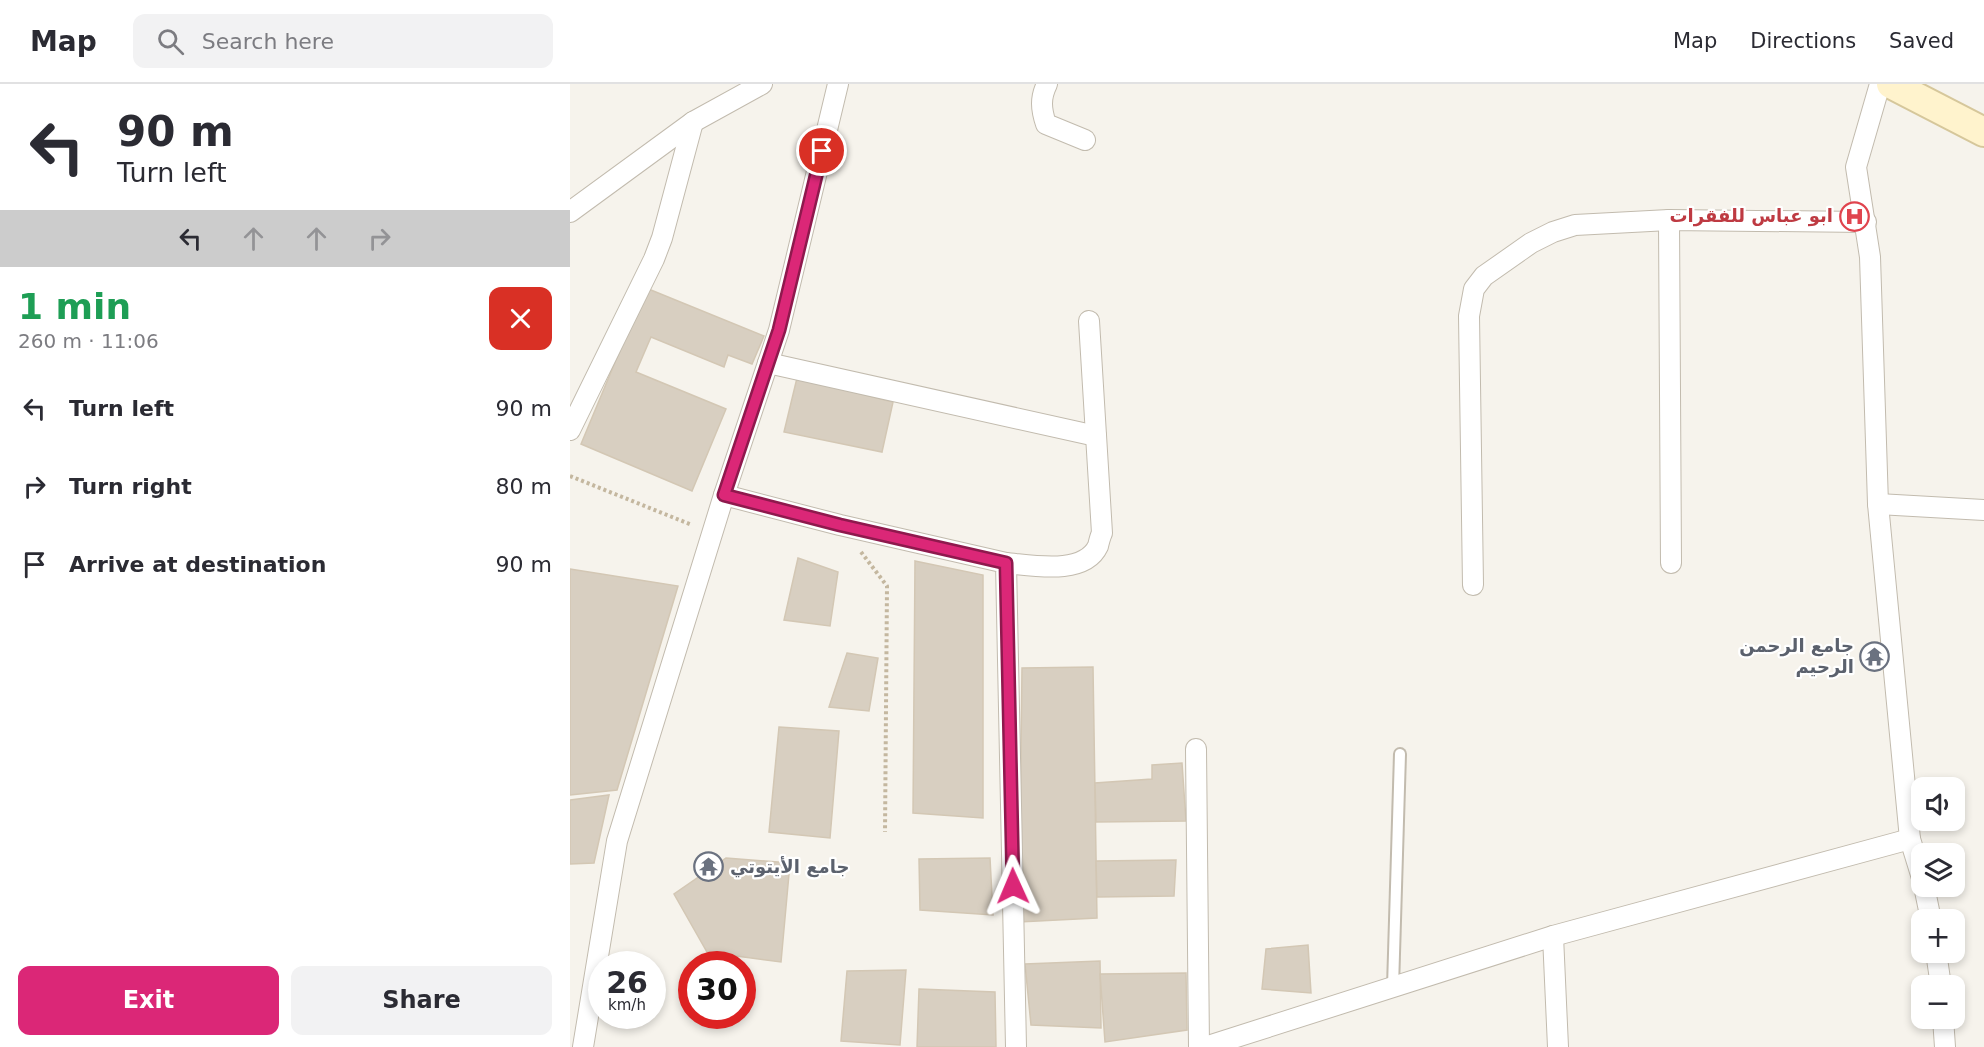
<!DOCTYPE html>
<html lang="en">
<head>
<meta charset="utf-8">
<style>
  :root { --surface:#fff; --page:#f2f2f3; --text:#2b2b33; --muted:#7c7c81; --line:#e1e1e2; --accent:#db2777 }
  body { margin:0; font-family:"DejaVu Sans",Vazirmatn,sans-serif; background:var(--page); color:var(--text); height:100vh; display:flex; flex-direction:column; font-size:22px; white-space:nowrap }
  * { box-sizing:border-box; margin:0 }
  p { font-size:20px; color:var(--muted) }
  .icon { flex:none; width:33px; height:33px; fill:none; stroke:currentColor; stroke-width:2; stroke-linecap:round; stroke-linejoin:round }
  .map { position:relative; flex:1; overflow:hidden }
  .side { display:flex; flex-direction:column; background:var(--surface); width:570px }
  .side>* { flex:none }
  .guide { background:#fff; color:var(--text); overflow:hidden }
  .buttons { position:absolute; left:1341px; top:693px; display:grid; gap:12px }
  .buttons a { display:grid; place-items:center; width:54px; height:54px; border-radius:12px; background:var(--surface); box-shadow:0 3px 9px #0003; font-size:30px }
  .speed { position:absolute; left:18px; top:867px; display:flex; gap:12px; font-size:30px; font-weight:700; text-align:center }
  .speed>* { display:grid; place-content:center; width:78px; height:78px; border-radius:50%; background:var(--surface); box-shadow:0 3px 9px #0003; line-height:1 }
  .speed small { font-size:15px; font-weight:400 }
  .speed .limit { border:9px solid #d22; background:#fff; color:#111 }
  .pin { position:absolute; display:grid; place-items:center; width:51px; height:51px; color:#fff; margin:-26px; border:3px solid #fff; border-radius:50%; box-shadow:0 2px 6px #0007 }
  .me { position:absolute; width:66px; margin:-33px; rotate:359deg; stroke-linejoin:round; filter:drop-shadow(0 0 4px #0008) }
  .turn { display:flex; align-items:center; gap:21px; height:126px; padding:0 18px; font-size:27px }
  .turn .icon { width:78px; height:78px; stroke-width:2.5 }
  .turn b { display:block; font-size:42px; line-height:51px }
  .lanes { display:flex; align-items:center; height:57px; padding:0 18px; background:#0003; justify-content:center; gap:30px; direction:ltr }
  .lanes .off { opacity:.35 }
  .round { display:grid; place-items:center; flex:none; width:63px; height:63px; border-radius:12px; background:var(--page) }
  .head { display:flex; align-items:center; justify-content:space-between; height:102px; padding:0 18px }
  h1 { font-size:36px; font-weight:700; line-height:45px; color:#1e9e55 }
  .cta { display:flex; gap:12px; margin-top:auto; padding:12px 18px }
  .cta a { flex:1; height:69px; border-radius:12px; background:var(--accent); color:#fff; font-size:24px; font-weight:700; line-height:69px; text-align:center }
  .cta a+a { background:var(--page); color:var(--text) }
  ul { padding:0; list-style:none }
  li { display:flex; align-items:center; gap:18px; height:78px; padding:0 18px }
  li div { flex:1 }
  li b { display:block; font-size:22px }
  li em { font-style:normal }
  header { display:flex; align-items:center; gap:36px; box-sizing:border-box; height:84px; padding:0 30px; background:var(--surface); border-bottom:2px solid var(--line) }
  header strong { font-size:28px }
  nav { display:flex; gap:33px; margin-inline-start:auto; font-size:21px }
  .search { width:420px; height:54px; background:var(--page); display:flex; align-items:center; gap:15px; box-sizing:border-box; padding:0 21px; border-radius:12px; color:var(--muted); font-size:22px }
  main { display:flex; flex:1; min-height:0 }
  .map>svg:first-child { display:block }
  .building { fill:#d8cfc1; stroke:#d3c7b4; stroke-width:1.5 }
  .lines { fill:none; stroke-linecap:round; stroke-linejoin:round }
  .lane-casing { stroke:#c2bbae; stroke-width:14 }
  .street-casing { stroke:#c2bbae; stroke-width:22 }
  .secondary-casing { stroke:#d6c79b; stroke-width:32 }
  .path { stroke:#c4b79f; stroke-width:4; stroke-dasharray:3 3; stroke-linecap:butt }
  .lane { stroke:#fff; stroke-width:10 }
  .street { stroke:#fff; stroke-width:20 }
  .secondary { stroke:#fff3cd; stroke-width:28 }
  .route-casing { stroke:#8e194d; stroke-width:15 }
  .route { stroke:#db2777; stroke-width:10 }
  .labels { text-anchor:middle; stroke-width:4.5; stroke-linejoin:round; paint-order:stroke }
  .health-label { font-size:18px; font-weight:bold; fill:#be3a42; stroke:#fff; text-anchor:end }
  .worship-label { font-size:18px; font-weight:bold; fill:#5b616d; stroke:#fff; text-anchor:end }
</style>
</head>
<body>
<header>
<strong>Map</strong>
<div class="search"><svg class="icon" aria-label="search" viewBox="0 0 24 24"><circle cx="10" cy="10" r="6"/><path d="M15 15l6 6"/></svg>Search here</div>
<nav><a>Map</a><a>Directions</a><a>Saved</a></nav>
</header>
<main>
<section class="side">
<div class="guide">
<div class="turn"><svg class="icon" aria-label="left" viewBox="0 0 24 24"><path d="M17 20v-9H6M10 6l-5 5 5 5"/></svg><div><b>90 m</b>Turn left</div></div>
<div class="lanes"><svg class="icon" aria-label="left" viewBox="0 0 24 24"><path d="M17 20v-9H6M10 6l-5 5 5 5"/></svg><svg class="icon off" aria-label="ahead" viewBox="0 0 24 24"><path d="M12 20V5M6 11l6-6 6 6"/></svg><svg class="icon off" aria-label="ahead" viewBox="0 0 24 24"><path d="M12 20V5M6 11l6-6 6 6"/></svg><svg class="icon off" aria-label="right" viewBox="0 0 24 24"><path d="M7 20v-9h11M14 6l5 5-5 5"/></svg></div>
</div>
<div class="head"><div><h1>1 min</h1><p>260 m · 11:06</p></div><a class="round" style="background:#d93025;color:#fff"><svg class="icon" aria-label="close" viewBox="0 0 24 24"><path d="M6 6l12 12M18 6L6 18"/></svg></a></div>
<ul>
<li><svg class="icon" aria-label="left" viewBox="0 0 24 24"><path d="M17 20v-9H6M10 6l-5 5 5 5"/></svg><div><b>Turn left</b></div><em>90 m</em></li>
<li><svg class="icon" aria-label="right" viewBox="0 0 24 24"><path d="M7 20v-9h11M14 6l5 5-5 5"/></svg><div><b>Turn right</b></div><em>80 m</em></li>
<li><svg class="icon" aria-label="arrive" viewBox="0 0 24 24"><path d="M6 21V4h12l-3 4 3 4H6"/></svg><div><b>Arrive at destination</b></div><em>90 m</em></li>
</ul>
<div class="cta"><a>Exit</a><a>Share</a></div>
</section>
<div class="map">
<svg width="1414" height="963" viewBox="0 0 1414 963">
  <rect width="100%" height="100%" fill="#f6f3ec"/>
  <!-- building -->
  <g class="building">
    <path d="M 76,204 L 194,252 L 182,280 L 158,271 L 154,283 L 81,253 L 66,288 L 156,325 L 122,407 L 11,360 Z"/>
    <path d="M 227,294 L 323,318 L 312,368 L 214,348 Z"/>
    <path d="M 228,474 L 268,488 L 260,542 L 214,536 Z"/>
    <path d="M 345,477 L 413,491 L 413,734 L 343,729 Z"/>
    <path d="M 0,485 L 108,502 L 47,706 L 0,711 Z"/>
    <path d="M 277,569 L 308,574 L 299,627 L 259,623 Z"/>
    <path d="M 523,583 L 527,834 L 449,838 L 452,584 Z"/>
    <path d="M 209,643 L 269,647 L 260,754 L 199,748 Z"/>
    <path d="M 612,679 L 616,737 L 526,738 L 525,699 L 582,695 L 582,681 Z"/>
    <path d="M 39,711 L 24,779 L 0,780 L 0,716 Z"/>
    <path d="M 156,774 L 220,779 L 211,878 L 137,868 L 104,810 Z"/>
    <path d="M 420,774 L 423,831 L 350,826 L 349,775 Z"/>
    <path d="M 606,776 L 604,812 L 527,813 L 526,777 Z"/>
    <path d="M 738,861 L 741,909 L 692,905 L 696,865 Z"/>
    <path d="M 530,877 L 531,944 L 461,941 L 455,880 Z"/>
    <path d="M 336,886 L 330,961 L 271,957 L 277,887 Z"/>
    <path d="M 616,889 L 617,946 L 535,958 L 530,890 Z"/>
    <path d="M 349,905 L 425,908 L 426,963 L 347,963 Z"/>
  </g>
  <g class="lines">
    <defs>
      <path id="lane" d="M 823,903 L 830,670"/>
      <g id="street">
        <path d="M 477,0 C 470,14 471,25 476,40 L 515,56"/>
        <path d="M 1310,0 L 1286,83 L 1300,173 L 1308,420 L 1340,755 L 1352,794"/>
        <path d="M 0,128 L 123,38 L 192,0"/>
        <path d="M 198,279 L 526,352"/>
        <path d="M 0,346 L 84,175 L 92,154 L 123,38"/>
        <path d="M 154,411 L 270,441 L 436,479 L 446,963"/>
        <path d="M 1308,420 L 1414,426"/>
        <path d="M 436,479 C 461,481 514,492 528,462 C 529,458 530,453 532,449 L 519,237"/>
        <path d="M 1101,479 L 1099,136 L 1296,138"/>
        <path d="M 903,501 L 899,232 L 904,205 L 914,192 L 961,159 L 983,148 L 1005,141 L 1099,136"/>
        <path d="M 626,665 L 629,963"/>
        <path d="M 1354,802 L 1361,836"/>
        <path d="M 983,852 L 988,963"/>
        <path d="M 1366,868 L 1371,902"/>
        <path d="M 1373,934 L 1375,963"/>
        <path d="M 13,963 L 47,757 L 154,411 L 209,246 L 268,0"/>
        <path d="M 635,963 L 983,852 L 1340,755"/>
      </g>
      <path id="secondary" d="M 1321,0 L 1414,48"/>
    </defs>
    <!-- lane casing -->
    <use href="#lane" class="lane-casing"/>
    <!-- street casing -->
    <use href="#street" class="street-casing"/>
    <!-- secondary casing -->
    <use href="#secondary" class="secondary-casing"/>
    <!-- path -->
    <g class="path">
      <path d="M 0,392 L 122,441"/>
      <path d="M 291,468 L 317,502 L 315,748"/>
    </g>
    <!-- lane -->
    <use href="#lane" class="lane"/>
    <!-- street -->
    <use href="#street" class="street"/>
    <!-- secondary -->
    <use href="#secondary" class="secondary"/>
  </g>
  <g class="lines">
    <defs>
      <path id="route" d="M 252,67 L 209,246 L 154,411 L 270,441 L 436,479 L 443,802"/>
    </defs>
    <!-- route casing -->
    <use href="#route" class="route-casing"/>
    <!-- route -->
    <use href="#route" class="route"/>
  </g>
  <!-- icons -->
  <defs>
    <symbol id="hospital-ring" viewBox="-11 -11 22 22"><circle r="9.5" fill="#fff" stroke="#e0444e" stroke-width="1.5"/><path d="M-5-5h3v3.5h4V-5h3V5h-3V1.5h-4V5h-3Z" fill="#e0444e"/></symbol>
    <symbol id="temple-ring" viewBox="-11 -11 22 22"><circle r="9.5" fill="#fff" stroke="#6b7280" stroke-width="1.5"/><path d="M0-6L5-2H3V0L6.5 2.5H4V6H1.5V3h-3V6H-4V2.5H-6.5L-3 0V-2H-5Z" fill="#6b7280"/></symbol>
  </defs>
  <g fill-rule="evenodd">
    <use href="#hospital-ring" x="1268" y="116" width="33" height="33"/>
    <use href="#temple-ring" x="1288" y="556" width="33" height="33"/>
    <use href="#temple-ring" x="122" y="766" width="33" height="33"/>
  </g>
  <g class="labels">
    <!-- health labels -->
    <g class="health-label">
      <text x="1263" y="138">ابو عباس للفقرات</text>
    </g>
    <!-- worship labels -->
    <g class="worship-label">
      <text x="1284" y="568">جامع الرحمن<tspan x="1284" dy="21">الرحيم</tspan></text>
      <text x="160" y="789" text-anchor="start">جامع الأيتوتي</text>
    </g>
  </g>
</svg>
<div class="buttons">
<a><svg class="icon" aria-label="sound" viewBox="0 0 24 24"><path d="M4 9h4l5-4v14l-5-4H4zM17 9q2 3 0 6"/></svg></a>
<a><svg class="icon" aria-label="layers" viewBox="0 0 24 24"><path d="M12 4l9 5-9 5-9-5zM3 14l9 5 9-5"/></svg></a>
<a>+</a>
<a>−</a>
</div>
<div class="speed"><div>26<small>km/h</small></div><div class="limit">30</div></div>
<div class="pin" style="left:252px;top:67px;background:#d93025"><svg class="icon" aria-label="arrive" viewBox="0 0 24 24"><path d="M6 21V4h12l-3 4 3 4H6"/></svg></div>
<svg class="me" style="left:443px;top:802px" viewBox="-20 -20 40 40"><path d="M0-17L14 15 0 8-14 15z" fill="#db2777" stroke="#fff" stroke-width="4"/></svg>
</div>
</main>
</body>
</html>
